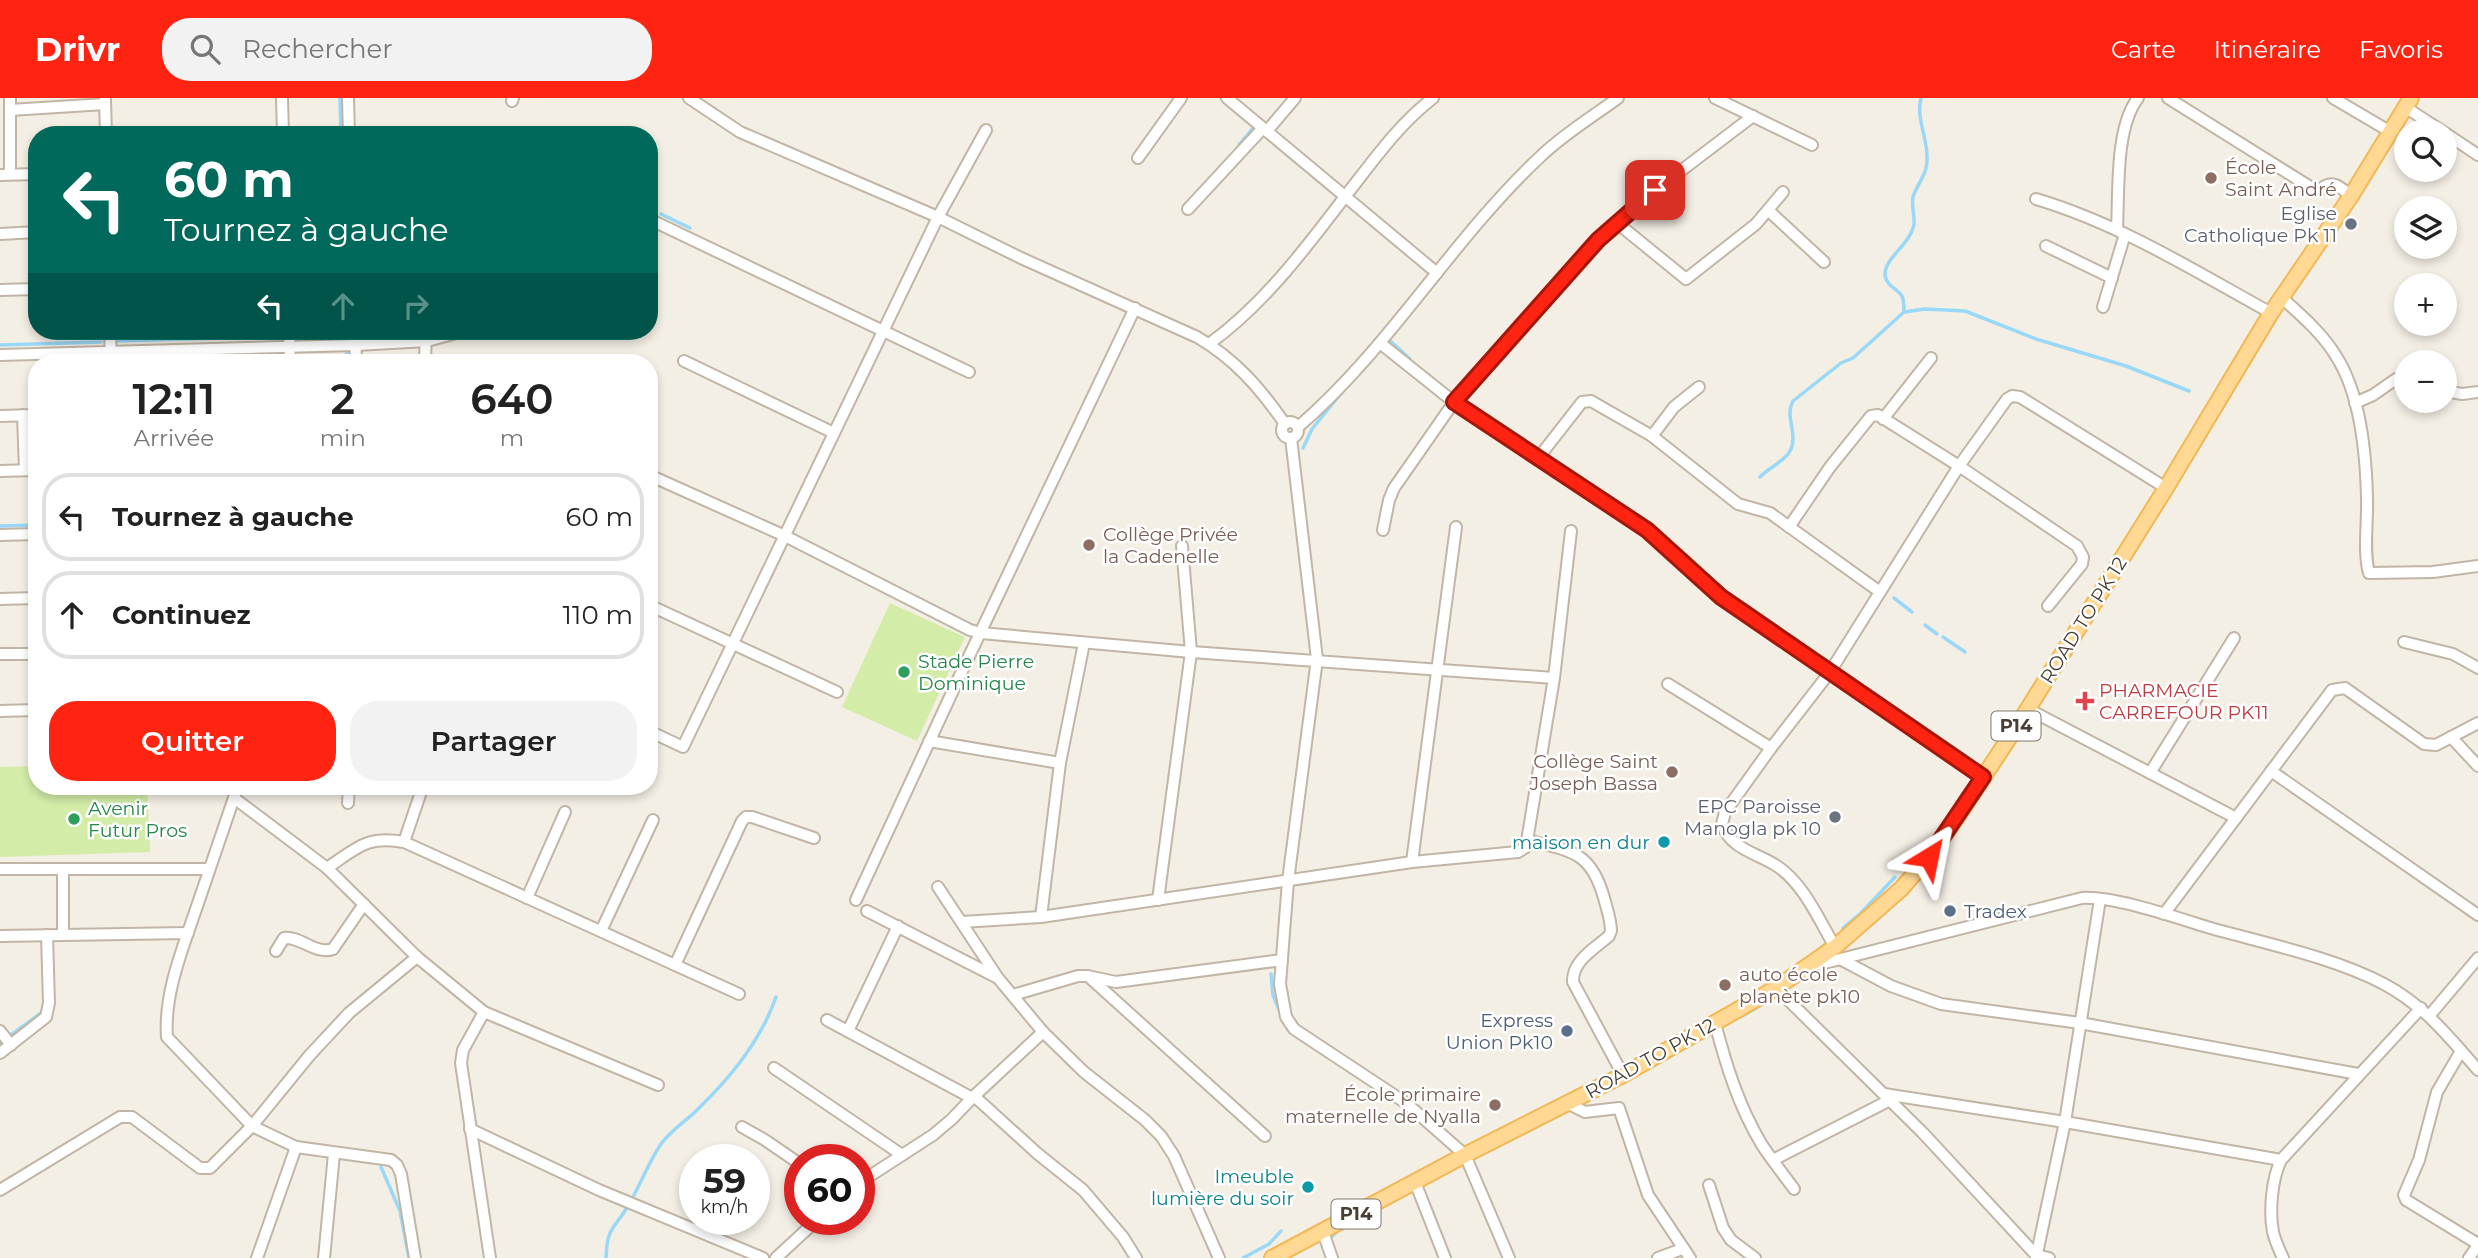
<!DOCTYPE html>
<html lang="fr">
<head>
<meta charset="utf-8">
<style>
  :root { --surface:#fff; --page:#f2f2f2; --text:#222; --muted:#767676; --line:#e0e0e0; --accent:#ff2411 }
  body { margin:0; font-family:Montserrat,sans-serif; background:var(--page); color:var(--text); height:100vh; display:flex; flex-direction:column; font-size:26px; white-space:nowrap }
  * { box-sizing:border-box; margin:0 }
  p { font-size:23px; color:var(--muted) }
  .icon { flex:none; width:38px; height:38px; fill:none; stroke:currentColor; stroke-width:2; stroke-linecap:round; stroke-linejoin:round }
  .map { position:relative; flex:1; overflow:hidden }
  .drawer { position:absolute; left:28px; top:256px; width:630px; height:441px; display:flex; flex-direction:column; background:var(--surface); border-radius:28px; box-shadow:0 4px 10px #0003 }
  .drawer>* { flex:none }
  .banner { position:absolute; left:28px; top:28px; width:630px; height:214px; border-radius:28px; box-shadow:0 4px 10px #0003; background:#00695c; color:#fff; overflow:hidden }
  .controls { position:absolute; left:2394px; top:21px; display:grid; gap:14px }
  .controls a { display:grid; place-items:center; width:63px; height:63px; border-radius:50%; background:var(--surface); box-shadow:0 4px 10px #0003; font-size:35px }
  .speed { position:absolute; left:679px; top:1046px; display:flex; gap:14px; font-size:35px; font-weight:700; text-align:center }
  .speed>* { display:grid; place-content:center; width:91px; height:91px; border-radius:50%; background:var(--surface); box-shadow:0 4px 10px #0003; line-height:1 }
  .speed small { font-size:18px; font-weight:400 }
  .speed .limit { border:10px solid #d22; background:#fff; color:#111 }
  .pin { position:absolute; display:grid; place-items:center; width:60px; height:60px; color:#fff; margin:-30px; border-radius:14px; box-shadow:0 4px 10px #0006 }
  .me { position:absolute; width:77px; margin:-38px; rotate:35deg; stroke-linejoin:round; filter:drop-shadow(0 0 5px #0008) }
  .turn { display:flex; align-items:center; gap:24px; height:147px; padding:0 21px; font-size:32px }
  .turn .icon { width:91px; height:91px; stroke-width:2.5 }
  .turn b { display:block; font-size:49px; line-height:60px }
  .lanes { display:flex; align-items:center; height:66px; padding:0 21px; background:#0003; justify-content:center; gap:35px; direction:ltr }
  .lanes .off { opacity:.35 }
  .eta { display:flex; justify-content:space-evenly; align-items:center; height:119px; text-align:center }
  .eta b { font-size:42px; font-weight:600; line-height:49px }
  .cta { display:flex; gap:14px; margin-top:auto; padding:14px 21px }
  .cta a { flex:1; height:80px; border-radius:28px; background:var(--accent); color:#fff; font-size:28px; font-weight:600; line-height:80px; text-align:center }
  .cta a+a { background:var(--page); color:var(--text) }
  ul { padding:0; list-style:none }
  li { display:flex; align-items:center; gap:21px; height:88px; margin:0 14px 10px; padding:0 7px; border:4px solid var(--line); border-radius:28px }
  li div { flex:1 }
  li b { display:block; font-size:26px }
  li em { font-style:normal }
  header { display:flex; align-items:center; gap:42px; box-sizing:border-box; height:98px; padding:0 35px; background:var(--accent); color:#fff }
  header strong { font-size:33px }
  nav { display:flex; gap:38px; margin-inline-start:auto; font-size:24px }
  .search { width:490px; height:63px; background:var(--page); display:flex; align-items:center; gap:18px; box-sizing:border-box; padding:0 24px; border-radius:28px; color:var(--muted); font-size:26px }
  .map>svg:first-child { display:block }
  .green { fill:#d3eda9 }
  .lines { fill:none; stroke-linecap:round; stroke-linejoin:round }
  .stream { stroke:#9ad8f8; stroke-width:3.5 }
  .minor-casing { stroke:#c1b6a6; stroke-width:14 }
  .major-casing { stroke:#f1b857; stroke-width:18 }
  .minor { stroke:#fff; stroke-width:10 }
  .major { stroke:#ffd993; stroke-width:14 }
  .route-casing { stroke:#a6170b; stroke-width:18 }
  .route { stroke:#ff2411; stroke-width:12 }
  .education-dot { fill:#8d6e63; stroke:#fff; stroke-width:2.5 }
  .worship-dot { fill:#6b7280; stroke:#fff; stroke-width:2.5 }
  .leisure-dot { fill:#2e9e5b; stroke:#fff; stroke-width:2.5 }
  .health-dot { fill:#e0444e; stroke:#fff; stroke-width:2.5 }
  .culture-dot { fill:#0f9aa8; stroke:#fff; stroke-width:2.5 }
  .service-dot { fill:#5c6f8a; stroke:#fff; stroke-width:2.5 }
  .labels { text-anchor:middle; stroke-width:5; stroke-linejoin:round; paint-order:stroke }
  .shield { fill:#fff; stroke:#7f7871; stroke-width:2 }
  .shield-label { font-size:18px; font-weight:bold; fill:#483e34 }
  .education-label { font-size:19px; fill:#785e54; stroke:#fff; text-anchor:start }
  .worship-label { font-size:19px; fill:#5b616d; stroke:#fff; text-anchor:end }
  .street-label { font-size:19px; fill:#483e34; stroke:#fff }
  .leisure-label { font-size:19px; fill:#27864d; stroke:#fff; text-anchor:start }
  .health-label { font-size:19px; fill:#be3a42; stroke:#fff; text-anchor:start }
  .culture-label { font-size:19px; fill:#0d838f; stroke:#fff; text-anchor:end }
  .service-label { font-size:19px; fill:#4e5e75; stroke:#fff; text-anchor:start }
</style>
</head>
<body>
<header>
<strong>Drivr</strong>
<div class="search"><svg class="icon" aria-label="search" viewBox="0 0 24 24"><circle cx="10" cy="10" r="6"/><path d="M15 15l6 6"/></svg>Rechercher</div>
<nav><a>Carte</a><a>Itinéraire</a><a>Favoris</a></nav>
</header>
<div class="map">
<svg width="2478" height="1160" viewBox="0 0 2478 1160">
  <rect width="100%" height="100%" fill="#f4efe5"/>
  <!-- green -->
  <g class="green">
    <path d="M 890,505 L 965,539 L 917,643 L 842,609 Z"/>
    <path d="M 37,668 L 37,688 L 147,688 L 150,754 L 0,759 L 0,669 Z"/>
  </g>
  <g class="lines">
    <!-- stream -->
    <g class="stream">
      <path d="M 340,0 L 341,37"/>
      <path d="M 1239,47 L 1256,27"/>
      <path d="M 661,116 L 690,130"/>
      <path d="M 1904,214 C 1904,209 1904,202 1902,198 C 1897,190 1886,188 1885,177 C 1884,160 1911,146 1914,126 C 1915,118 1911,107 1913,99 C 1918,84 1928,76 1927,59 C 1927,38 1916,21 1921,0"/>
      <path d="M 346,233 L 347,241"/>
      <path d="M 373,236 L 423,234"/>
      <path d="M 1388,241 L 1410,261"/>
      <path d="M 116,243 L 253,239"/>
      <path d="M 0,247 L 101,244"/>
      <path d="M 347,250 L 347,264"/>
      <path d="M 1303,350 L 1312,331 L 1348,287"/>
      <path d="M 1760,379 C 1768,370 1784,364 1790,353 C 1799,336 1784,319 1793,303 L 1841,265 L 1853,260 L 1904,214 L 1925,211 L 1965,213 L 2036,241 L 2126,268 L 2189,293"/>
      <path d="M 0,428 L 37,427"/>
      <path d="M 1894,500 L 1912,514"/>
      <path d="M 1925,527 L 1937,536"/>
      <path d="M 1943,539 L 1965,554"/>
      <path d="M 1843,830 L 1861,815 L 1895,779"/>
      <path d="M 1817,853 L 1827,845"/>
      <path d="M 1271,876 L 1273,897 L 1280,914"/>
      <path d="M 1742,918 L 1763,906"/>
      <path d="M 0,945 L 41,915"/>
      <path d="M 381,1069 L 400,1113 L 409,1160"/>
      <path d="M 1330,1140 L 1340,1131"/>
      <path d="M 606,1160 C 607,1128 614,1132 628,1108 C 640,1088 648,1065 661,1046 C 672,1031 688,1022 700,1009 C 732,978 761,942 776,899"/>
      <path d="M 1243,1160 L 1269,1146 L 1281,1133"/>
    </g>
    <defs>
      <g id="minor">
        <path d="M 10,0 L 10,76"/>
        <path d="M 282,0 L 283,37"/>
        <path d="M 348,0 L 349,37"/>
        <path d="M 689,0 L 740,34 L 938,119 L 1021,160 L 1197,239 C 1235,261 1260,290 1285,326"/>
        <path d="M 1227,0 L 1437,175"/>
        <path d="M 1715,0 L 1812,47"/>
        <path d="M 2168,0 L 2315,92 C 2324,92 2317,93 2325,88 C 2335,82 2343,92 2351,98"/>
        <path d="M 2333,0 L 2389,33"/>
        <path d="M 105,1 L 106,37"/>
        <path d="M 512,3 L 513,0"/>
        <path d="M 2405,9 L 2442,33"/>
        <path d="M 10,12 L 105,6"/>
        <path d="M 1267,33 L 1295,0"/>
        <path d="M 2445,35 L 2478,57"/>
        <path d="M 1138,60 L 1181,0"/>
        <path d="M 0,77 L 37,76"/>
        <path d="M 2036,101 C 2120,126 2195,173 2271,215"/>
        <path d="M 1188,111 L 1263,30"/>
        <path d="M 1769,113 L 1824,164"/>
        <path d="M 649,121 L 969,274"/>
        <path d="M 1616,124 L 1686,181 L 1756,126 L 1783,94"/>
        <path d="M 2117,131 C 2119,93 2115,30 2138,0"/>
        <path d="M 0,136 L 37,134"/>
        <path d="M 2046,148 L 2112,180"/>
        <path d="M 0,192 L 37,191"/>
        <path d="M 2281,199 C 2301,217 2322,235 2336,258 C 2360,295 2366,357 2367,400 C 2368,422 2363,454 2369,475 L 2433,474 L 2478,468"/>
        <path d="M 2103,209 L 2125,136"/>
        <path d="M 110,233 L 111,264"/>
        <path d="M 289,233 L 290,264"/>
        <path d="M 355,233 L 356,264"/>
        <path d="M 1380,245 L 1454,304 L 1647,432 L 1721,499 L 1983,679"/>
        <path d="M 1209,246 C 1264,206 1306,150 1347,96 C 1374,62 1398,27 1433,0"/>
        <path d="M 0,257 L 356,247 L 427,243 L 464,233"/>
        <path d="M 684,263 L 834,335"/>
        <path d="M 425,264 L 426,233"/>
        <path d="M 2445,293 L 2462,296 L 2478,294"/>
        <path d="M 2355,305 L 2373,297 L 2396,281 L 2406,282"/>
        <path d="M 23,317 L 25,372"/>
        <path d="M 0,318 L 37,317"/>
        <path d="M 1883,321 L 1931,260"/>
        <circle cx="1290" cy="332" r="8"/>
        <path d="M 1298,329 C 1390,250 1452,141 1541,58 C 1564,36 1592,19 1618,0"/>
        <path d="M 1652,338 L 1674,309 L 1699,289"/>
        <path d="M 1291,340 L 1317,561 L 1288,783 L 1280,886 L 1286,919 L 1294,931 L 1406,1005 L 1465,1057 L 1509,1160"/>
        <path d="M 1539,359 L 1582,304 L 1591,303 L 1652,338 L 1738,406 L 1770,415 L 1880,494"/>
        <path d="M 0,373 L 37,372"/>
        <path d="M 649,377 L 785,438 L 970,532 L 981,535 L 1191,554 L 1554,580"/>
        <path d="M 1789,429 L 1830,369 L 1871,318 L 1878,317 L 1959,368 L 2077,448 L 2083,459 L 2082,466 L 2048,508"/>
        <path d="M 1383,432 L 1389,402 L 1394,390 L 1454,304 L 1598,142 L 1636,107 L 1753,18"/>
        <path d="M 0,437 L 37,436"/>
        <path d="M 0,501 L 37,500"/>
        <path d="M 649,507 L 837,594"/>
        <path d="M 2404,544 L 2453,556 L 2478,570"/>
        <path d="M 1084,545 L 1060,665 L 1041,819 L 1412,764 L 1518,754 L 1526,749 L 1554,580 L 1571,433"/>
        <path d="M 0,556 L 37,556"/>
        <path d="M 1668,586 L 1771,650"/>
        <path d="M 2028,611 L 2236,720"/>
        <path d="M 0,613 L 37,612"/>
        <path d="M 649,633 L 683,649 L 938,119 L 986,32"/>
        <path d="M 2451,639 L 2478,668"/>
        <path d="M 929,643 L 1060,665"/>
        <path d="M 2271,673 L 2478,817"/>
        <path d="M 2150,675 L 2234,540"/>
        <path d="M 238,688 C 223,731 209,774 194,817 C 181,855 164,897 167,939 L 252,1028 L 296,1049 L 391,1062 L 397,1067 L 401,1076 L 415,1160"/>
        <path d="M 234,700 L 327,770 L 417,859 L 484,914 L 658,987"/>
        <path d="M 348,705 L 349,688"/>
        <path d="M 1527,742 C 1571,753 1591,753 1604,800 C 1607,811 1611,822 1611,833 L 1609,838 C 1594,851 1572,863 1573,884 L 1623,977"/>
        <path d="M 404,744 L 423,688"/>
        <path d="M 1412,764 L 1456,429"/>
        <path d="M 327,770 C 357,750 367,737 404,744 L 739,896"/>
        <path d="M 0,771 L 208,771"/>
        <path d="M 63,771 L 63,836"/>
        <path d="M 938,789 L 996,877"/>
        <path d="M 527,800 L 565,714"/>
        <path d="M 856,802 L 962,573 L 1135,210"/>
        <path d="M 1158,802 L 1191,554 L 1182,448"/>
        <path d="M 867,813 L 998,880 L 1043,934 L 1084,974 L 1145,1022 L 1161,1038 L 1174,1058 L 1219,1160"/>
        <path d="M 2164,816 L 2332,592 L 2345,590 L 2424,646 L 2436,647 L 2478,625"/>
        <path d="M 962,824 L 1041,819"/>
        <path d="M 601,833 L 653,722"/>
        <path d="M 0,838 L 188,835"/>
        <path d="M 1835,849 C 1819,822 1804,786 1777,768 C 1757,755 1730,751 1722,726 L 1725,714 L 1771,650 L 1830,574 L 1959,368 L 2007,301 L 2012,298 L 2020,299 L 2166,390"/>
        <path d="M 276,853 L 284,840 C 301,838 315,857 333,851 L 364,806"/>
        <path d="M 1842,862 L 1891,888 L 1941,906 L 2080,925 L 2358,976"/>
        <path d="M 675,867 L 742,723 L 746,719 L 752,719 L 814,740"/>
        <path d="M 1809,869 L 2082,800 C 2114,798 2175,819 2207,829 C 2263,845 2333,859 2384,886 C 2425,908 2449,939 2478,972"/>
        <path d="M 1088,878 L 1265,1038"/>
        <path d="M 1776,890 L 1923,1035 L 2036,1157 L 2049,1160"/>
        <path d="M 1013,897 L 1078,878 L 1087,878 L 1116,884 L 1282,862"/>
        <path d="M 484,914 L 463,952 L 461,965 L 490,1160"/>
        <path d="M 2430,917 L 2478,860"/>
        <path d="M 827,922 L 972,1000"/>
        <path d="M 1715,925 C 1726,967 1739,1009 1762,1047 C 1772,1062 1783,1076 1794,1091"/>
        <path d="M 0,933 L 11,947"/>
        <path d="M 848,933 L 898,828"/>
        <path d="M 2461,953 L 2437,994 L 2419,1062 L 2404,1097 L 2406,1102 L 2478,1146"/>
        <path d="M 0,955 L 46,919 L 49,905 L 47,837"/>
        <path d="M 774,970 L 902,1057"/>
        <path d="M 1884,996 L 2065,1024 L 2281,1062"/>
        <path d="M 974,998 L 1038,1056 L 1083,1092 L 1123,1139 L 1136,1160"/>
        <path d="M 1567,1005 L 1585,1014 L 1619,1010 L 1648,1097 L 1690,1160"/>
        <path d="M 742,1029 L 765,1042 L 800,1066"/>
        <path d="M 470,1031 L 599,1092 L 763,1160"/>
        <path d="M 1773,1062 L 1890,1002"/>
        <path d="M 1415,1084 L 1445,1160"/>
        <path d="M 859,1085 L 933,1037 L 952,1021 L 972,1000 L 1043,934"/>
        <path d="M 1709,1087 L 1723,1130 L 1731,1142 L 1755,1160"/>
        <path d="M 0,1092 L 120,1019 L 132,1019 L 200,1070 L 210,1070 L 252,1028 L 309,958 L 349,915 L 417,859"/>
        <path d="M 1323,1134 L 1332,1160"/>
        <path d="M 257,1160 L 296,1049"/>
        <path d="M 324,1160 L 334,1056"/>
        <path d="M 776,1160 L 817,1122"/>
        <path d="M 1658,1160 L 1682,1151"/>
        <path d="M 2036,1160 L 2065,1024 L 2100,801"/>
        <path d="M 2283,1160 C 2279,1151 2275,1143 2273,1134 C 2269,1113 2272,1080 2281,1062 L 2421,910"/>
        <path d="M 2469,1160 L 2478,1147"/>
      </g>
      <path id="major" d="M 1272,1160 L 1465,1057 L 1623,977 L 1776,890 L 1835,849 L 1901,791 L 1929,759 L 1959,716 L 2019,625 L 2166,390 L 2271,215 L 2351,98 L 2411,0"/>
    </defs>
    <!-- minor casing -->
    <use href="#minor" class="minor-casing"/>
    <!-- major casing -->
    <use href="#major" class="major-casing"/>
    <!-- minor -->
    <use href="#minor" class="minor"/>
    <!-- major -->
    <use href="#major" class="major"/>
  </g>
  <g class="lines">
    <defs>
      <path id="route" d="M 1655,92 L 1598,142 L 1454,304 L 1647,432 L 1721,499 L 1983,679 L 1929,759"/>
    </defs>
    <!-- route casing -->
    <use href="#route" class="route-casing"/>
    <!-- route -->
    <use href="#route" class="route"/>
  </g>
  <!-- markers -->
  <g class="education-dot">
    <circle cx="2211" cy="80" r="7"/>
    <circle cx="1089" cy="447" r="7"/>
    <circle cx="1672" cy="674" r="7"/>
    <circle cx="1725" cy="887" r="7"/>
    <circle cx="1495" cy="1007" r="7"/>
  </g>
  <g class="worship-dot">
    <circle cx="2351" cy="126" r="7"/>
    <circle cx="1835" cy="719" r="7"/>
  </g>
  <g class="leisure-dot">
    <circle cx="904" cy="574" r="7"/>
    <circle cx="74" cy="721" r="7"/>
  </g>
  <path class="health-dot" d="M2081.5 592.5h7v7h7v7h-7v7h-7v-7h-7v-7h7z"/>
  <g class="culture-dot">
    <circle cx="1664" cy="744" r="7"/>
    <circle cx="1308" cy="1089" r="7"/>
  </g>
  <g class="service-dot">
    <circle cx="1950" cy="813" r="7"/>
    <circle cx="1567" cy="933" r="7"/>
  </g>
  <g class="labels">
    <!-- shield labels -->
    <g class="shield">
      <rect x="1991.5" y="613.5" width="49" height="29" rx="5"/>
      <rect x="1331.5" y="1101.5" width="49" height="29" rx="5"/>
    </g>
    <g class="shield-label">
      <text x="2016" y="634">P14</text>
      <text x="1356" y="1122">P14</text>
    </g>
    <!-- education labels -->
    <g class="education-label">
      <text x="2225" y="76">École<tspan x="2225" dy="22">Saint André</tspan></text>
      <text x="1103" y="443">Collège Privée<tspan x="1103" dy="22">la Cadenelle</tspan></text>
      <text x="1658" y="670" text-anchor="end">Collège Saint<tspan x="1658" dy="22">Joseph Bassa</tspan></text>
      <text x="1739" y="883">auto école<tspan x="1739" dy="22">planète pk10</tspan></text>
      <text x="1481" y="1003" text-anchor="end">École primaire<tspan x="1481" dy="22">maternelle de Nyalla</tspan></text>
    </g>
    <!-- worship labels -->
    <g class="worship-label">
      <text x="2337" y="122">Eglise<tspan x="2337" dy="22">Catholique Pk 11</tspan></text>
      <text x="1821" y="715">EPC Paroisse<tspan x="1821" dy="22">Manogla pk 10</tspan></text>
    </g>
    <!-- street labels -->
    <g class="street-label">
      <text transform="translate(2083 522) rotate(-58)" y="7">ROAD TO PK 12</text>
      <text transform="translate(1650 960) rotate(-29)" y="7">ROAD TO PK 12</text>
    </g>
    <!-- leisure labels -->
    <g class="leisure-label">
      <text x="918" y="570">Stade Pierre<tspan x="918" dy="22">Dominique</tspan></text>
      <text x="88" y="717">Avenir<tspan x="88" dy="22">Futur Pros</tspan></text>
    </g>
    <!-- health labels -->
    <g class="health-label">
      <text x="2099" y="599">PHARMACIE<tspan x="2099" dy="22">CARREFOUR PK11</tspan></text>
    </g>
    <!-- culture labels -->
    <g class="culture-label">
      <text x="1650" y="751">maison en dur</text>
      <text x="1294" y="1085">Imeuble<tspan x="1294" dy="22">lumière du soir</tspan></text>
    </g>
    <!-- service labels -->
    <g class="service-label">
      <text x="1964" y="820">Tradex</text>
      <text x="1553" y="929" text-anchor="end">Express<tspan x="1553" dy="22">Union Pk10</tspan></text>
    </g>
  </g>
</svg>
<div class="controls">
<a><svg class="icon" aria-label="search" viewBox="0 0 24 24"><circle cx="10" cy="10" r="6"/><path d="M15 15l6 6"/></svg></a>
<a><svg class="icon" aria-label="layers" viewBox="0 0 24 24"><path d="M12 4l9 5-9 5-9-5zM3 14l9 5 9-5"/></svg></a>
<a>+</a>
<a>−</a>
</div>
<div class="speed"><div>59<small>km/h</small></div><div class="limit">60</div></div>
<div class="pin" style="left:1655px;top:92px;background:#d93025"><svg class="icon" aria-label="arrive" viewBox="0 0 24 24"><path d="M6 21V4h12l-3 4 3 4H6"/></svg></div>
<svg class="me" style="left:1929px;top:759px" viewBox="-20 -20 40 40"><path d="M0-17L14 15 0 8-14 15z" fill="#ff2411" stroke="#fff" stroke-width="4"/></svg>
<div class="banner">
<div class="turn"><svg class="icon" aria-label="left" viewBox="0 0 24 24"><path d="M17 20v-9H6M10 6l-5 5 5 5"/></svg><div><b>60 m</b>Tournez à gauche</div></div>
<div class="lanes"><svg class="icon" aria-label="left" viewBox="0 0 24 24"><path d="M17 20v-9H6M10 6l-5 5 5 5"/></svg><svg class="icon off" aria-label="ahead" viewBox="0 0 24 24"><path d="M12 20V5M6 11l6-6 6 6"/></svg><svg class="icon off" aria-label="right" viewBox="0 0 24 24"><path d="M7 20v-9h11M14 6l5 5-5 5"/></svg></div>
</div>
<section class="drawer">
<div class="eta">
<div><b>12:11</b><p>Arrivée</p></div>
<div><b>2</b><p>min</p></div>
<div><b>640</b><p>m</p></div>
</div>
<ul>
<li><svg class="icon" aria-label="left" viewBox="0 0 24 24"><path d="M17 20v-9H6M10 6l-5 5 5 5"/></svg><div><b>Tournez à gauche</b></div><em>60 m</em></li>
<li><svg class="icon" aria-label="ahead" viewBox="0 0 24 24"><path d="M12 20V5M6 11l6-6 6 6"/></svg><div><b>Continuez</b></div><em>110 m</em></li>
</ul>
<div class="cta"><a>Quitter</a><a>Partager</a></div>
</section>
</div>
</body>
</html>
